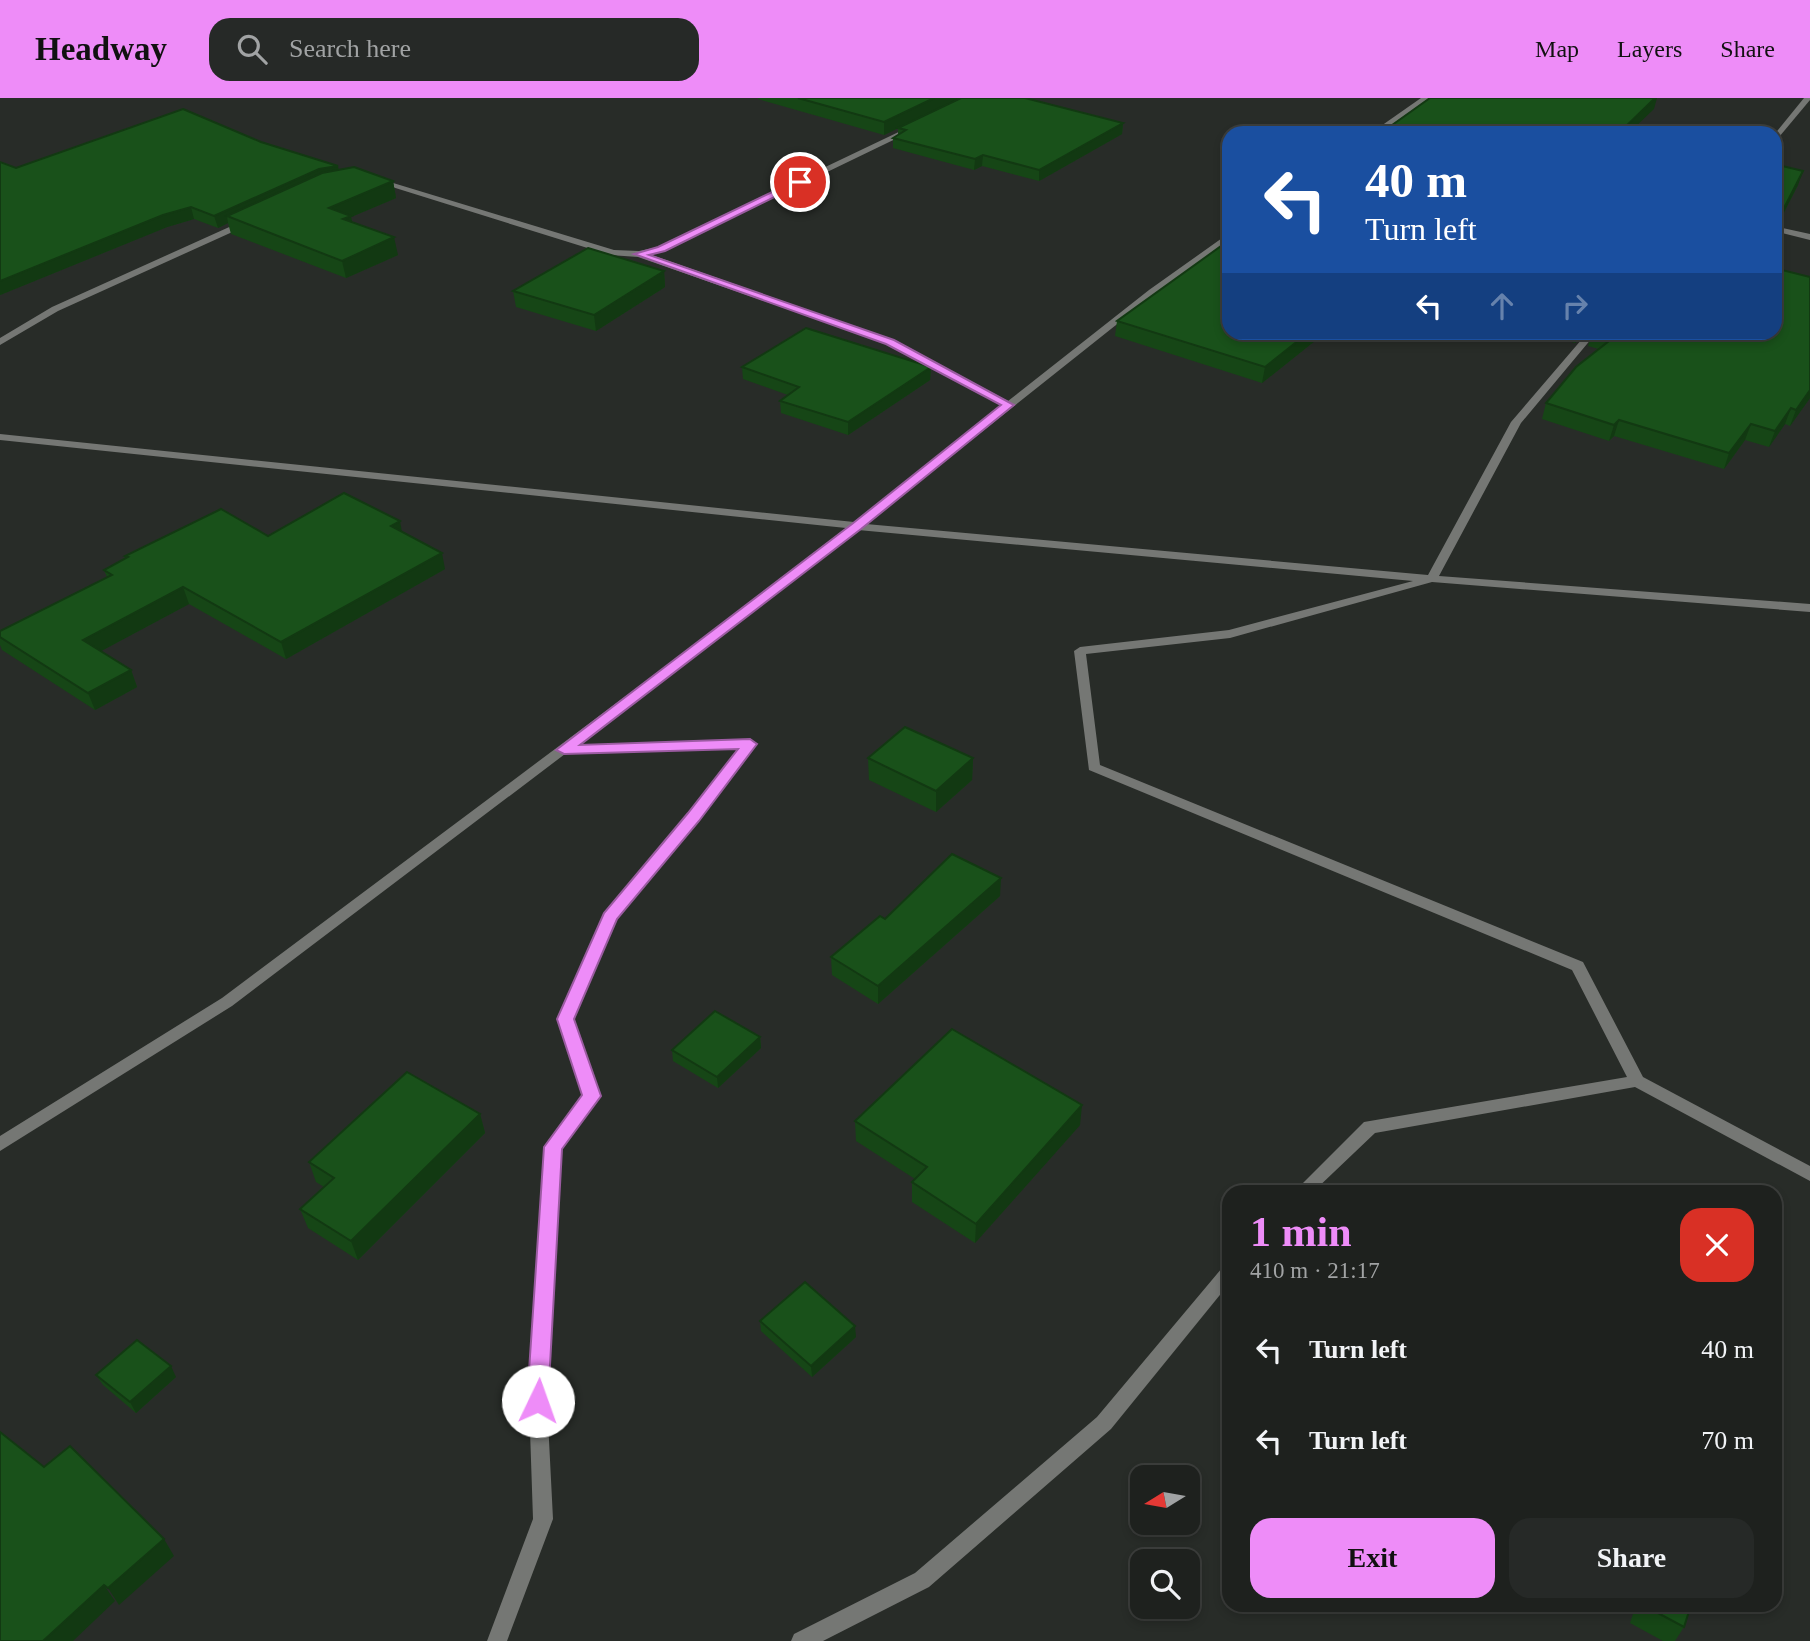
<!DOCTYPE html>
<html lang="en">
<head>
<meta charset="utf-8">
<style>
  :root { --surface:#1e211e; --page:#262927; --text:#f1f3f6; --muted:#a1a3a4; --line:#3c3e3c; --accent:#ee8cf8 }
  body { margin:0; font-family:Georgia,serif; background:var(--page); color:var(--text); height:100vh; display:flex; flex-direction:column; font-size:26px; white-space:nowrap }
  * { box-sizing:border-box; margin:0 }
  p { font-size:23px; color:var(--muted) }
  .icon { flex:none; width:38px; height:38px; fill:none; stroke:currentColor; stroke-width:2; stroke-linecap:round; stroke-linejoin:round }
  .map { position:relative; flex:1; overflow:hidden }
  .drawer { position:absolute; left:1222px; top:1087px; width:560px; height:427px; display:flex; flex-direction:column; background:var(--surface); border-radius:21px; box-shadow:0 4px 10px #0003,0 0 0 2px var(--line) }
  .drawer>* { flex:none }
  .guide { position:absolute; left:1222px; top:28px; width:560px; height:214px; border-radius:21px; box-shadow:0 4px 10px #0003,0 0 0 2px var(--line); background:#1a4fa0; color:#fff; overflow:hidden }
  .needle { width:46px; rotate:259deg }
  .fabs { position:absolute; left:1130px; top:1367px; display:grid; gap:14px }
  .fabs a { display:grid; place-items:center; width:70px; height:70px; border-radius:14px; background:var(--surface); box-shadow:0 4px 10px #0003,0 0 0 2px var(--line); font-size:35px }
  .pin { position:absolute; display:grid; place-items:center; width:60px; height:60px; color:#fff; margin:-30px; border:4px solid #fff; border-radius:50%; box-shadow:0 2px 7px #0007 }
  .me { position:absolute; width:77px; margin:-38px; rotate:3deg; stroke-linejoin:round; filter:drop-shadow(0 0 5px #0008) }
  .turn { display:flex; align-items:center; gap:24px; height:147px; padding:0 28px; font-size:32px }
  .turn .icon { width:91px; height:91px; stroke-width:2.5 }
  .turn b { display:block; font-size:49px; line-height:60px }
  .lanes { display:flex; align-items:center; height:66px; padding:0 28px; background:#0003; justify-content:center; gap:35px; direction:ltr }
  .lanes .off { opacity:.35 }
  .round { display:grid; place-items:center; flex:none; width:74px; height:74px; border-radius:21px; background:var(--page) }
  .summary { display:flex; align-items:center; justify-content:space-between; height:119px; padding:0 28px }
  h1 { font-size:42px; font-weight:800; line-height:52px; color:var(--accent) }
  .button { display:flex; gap:14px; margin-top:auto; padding:14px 28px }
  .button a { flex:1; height:80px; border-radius:21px; background:var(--accent); color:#111; font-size:28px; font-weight:800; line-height:80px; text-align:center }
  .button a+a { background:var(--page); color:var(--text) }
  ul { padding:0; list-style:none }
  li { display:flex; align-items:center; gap:21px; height:91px; padding:0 28px }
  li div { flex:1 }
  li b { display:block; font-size:26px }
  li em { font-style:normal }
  header { display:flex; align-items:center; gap:42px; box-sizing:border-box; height:98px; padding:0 35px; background:var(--accent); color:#111 }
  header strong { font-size:33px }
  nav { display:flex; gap:38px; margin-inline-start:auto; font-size:24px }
  .search { width:490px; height:63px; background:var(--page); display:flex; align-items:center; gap:18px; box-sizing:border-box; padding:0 24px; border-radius:21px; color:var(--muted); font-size:26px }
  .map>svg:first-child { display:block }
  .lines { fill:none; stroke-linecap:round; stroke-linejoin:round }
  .street { fill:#757774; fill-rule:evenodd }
  .wall { fill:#164616 }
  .shaded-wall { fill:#123912 }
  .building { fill:#19511a; stroke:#123912; stroke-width:2 }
  .route { fill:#ee8cf8; stroke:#9b5ba1; stroke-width:2 }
</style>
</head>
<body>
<header>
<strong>Headway</strong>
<div class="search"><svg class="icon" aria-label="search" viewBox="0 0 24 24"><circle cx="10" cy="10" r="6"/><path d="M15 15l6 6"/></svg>Search here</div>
<nav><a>Map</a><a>Layers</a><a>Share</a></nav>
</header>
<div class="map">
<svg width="1810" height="1543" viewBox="0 0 1810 1543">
  <rect width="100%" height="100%" fill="#282c28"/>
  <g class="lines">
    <!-- street -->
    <g class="street">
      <path d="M 1421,0 L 1430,0 L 1380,35 L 1371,35 Z"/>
      <path d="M 1804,0 L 1810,0 L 1810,2 L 1774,45 L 1774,37 Z"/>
      <path d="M 907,30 L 914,32 L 664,153 L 649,156 L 893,242 L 1008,303 L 1149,192 L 1225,138 L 1228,138 L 1228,144 L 1155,196 L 866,426 L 1428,477 L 1511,324 L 1588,234 L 1597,234 L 1521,325 L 1439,478 L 1810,506 L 1810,514 L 1432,484 L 1230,540 L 1086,556 L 1100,667 L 1583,864 L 1643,979 L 1810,1068 L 1810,1083 L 1635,989 L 1375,1035 L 1313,1094 L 1294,1094 L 1364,1024 L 1627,979 L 1572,872 L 1089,672 L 1074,553 L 1080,549 L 1229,532 L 1413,483 L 858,432 L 577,647 L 750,642 L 756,646 L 699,722 L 616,821 L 573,921 L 600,998 L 561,1051 L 547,1303 L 553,1421 L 507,1543 L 487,1543 L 533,1421 L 529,1303 L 545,1049 L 584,997 L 557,921 L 605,815 L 689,716 L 740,650 L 565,656 L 232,908 L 0,1053 L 0,1038 L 222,900 L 662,571 L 846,430 L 0,342 L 0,336 L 854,424 L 1002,308 L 887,246 L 638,159 L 610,157 L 373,83 L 380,81 L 614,152 L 639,153 L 658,149 Z"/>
      <path d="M 247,121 L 251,124 L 250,126 L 58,213 L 0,247 L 0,240 L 52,209 Z"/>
      <path d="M 1774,128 L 1810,136 L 1810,142 L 1774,133 Z"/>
      <path d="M 1228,1168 L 1228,1187 L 1111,1331 L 929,1489 L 823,1543 L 791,1543 L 794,1536 L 915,1475 L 1097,1319 L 1222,1170 Z"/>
    </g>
  </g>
  <!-- wall -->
  <g class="wall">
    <path d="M 758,0 L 960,0 L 884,37 L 758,1 Z"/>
    <path d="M 1123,25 L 1122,36 L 1039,83 L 982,68 L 974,72 L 893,50 L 893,40 L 898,37 L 898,30 Z"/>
    <path d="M 261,44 L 339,72 L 393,83 L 396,100 L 351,119 L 352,125 L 398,157 L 346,180 L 231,136 L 228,125 L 218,130 L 194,121 L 167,129 L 0,197 L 0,64 L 16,70 Z"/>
    <path d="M 1774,66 L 1798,87 L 1778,126 L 1777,126 L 1774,133 Z"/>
    <path d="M 664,173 L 665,189 L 596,233 L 516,209 L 513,193 Z"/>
    <path d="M 1810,179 L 1810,300 L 1790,328 L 1785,326 L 1769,349 L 1745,342 L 1724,371 L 1614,338 L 1609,343 L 1542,321 L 1546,305 L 1599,251 L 1588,248 L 1592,234 L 1774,234 Z"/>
    <path d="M 1117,223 L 1228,234 L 1326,234 L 1262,285 L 1115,238 Z"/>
    <path d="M 1538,234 L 1584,234 L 1575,245 Z"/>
    <path d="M 742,269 L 931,269 L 930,282 L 848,337 L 781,315 L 780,303 L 788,297 L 743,281 Z"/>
    <path d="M 402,434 L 445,471 L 286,561 L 189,506 L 101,553 L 131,572 L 137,589 L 95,612 L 2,552 L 0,547 L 0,533 L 107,479 L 104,472 L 126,460 L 125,458 L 268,438 Z"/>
    <path d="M 868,660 L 973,660 L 972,682 L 936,714 L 869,682 Z"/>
    <path d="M 1000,798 L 878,906 L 832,877 L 831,859 L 885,821 Z"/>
    <path d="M 760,939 L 761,950 L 718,990 L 673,963 L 672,952 Z"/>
    <path d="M 480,1016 L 485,1035 L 358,1162 L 308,1130 L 300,1111 L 324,1089 L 316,1084 L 309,1064 Z"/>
    <path d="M 855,1023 L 1080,1027 L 975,1145 L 912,1104 L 912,1084 L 915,1081 L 856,1043 Z"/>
    <path d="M 760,1223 L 856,1239 L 812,1279 L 761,1233 Z"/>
    <path d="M 96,1277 L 176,1279 L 136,1315 L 103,1287 Z"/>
    <path d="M 1636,1507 L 1691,1507 L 1684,1529 L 1675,1543 L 1663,1543 L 1630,1525 Z"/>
  </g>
  <!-- shaded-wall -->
  <g class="shaded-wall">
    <path d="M 934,0 L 960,0 L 884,37 L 884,24 Z"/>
    <path d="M 1655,0 L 1657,0 L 1654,11 L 1629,35 L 1619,35 Z"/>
    <path d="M 1123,25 L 1122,36 L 1039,83 L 1039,72 Z"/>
    <path d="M 983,57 L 982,68 L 974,72 L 975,61 Z"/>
    <path d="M 338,68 L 340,79 L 227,118 L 228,125 L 218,130 L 214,118 L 319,71 Z"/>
    <path d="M 1803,73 L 1798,87 L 1778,126 L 1783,112 Z"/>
    <path d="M 393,83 L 396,100 L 351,119 L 355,135 L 329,110 Z"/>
    <path d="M 191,109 L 194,121 L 167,129 L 0,197 L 0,183 L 163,117 Z"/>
    <path d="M 394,139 L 398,157 L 346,180 L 342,163 Z"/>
    <path d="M 664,173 L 665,189 L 596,233 L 594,217 Z"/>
    <path d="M 1309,234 L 1326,234 L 1262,285 L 1265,269 Z"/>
    <path d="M 1578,234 L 1584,234 L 1575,245 Z"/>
    <path d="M 931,269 L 930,282 L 848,337 L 848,324 Z"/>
    <path d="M 1810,292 L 1810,300 L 1790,328 L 1796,312 Z"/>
    <path d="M 1791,310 L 1785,326 L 1769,349 L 1775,333 Z"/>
    <path d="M 1619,322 L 1614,338 L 1609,343 L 1614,327 Z"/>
    <path d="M 1751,326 L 1745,342 L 1724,371 L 1729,355 Z"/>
    <path d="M 400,423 L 403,440 L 391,428 Z"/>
    <path d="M 442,455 L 445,471 L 286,561 L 281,544 Z"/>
    <path d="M 183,489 L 189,506 L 90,559 L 83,542 Z"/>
    <path d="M 131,572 L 137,589 L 95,612 L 88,595 Z"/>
    <path d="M 973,660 L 972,682 L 936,714 L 936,693 Z"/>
    <path d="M 1001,780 L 1000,798 L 878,906 L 878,888 Z"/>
    <path d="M 760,939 L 761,950 L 718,990 L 717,979 Z"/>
    <path d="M 1082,1007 L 1080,1027 L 975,1145 L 976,1126 Z"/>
    <path d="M 480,1016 L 485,1035 L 358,1162 L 351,1143 Z"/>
    <path d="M 855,1228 L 856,1239 L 812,1279 L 811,1268 Z"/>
    <path d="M 171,1268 L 176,1279 L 136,1315 L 130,1304 Z"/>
    <path d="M 164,1441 L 174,1458 L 119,1507 L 108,1490 Z"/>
    <path d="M 104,1487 L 115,1503 L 73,1543 L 43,1543 Z"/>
  </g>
  <!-- building -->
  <g class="building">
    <path d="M 798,0 L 934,0 L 884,24 Z"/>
    <path d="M 961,0 L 1025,0 L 1123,25 L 1039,72 L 983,57 L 975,61 L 893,40 L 906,32 L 898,30 Z"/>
    <path d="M 1430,0 L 1655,0 L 1619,35 L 1381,35 Z"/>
    <path d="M 183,11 L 261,44 L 338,68 L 319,71 L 214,118 L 191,109 L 163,117 L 0,183 L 0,64 L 16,70 Z"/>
    <path d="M 1774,66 L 1803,73 L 1783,112 L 1777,111 L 1779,121 L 1774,130 Z"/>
    <path d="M 354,69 L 393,83 L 329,110 L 351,118 L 343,121 L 394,139 L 342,163 L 227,118 L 322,75 Z"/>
    <path d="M 1228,143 L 1228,234 L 1309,234 L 1265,269 L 1117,223 Z"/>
    <path d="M 588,150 L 664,173 L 594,217 L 513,193 Z"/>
    <path d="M 1774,170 L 1810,179 L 1810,292 L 1796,312 L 1791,310 L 1775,333 L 1751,326 L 1729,355 L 1619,322 L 1614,327 L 1546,305 L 1576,269 L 1614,239 L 1599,234 L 1774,234 Z"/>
    <path d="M 806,230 L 931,269 L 848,324 L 780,303 L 799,289 L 742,269 Z"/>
    <path d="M 344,395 L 400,423 L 391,428 L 442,455 L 281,544 L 183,489 L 83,542 L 131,572 L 88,595 L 0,539 L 0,533 L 112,477 L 104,472 L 128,459 L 125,458 L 221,411 L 268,438 Z"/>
    <path d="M 905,629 L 973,660 L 936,693 L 868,660 Z"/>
    <path d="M 952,756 L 1001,780 L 878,888 L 831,859 L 880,818 L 885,821 Z"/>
    <path d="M 715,913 L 760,939 L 717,979 L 672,952 Z"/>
    <path d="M 952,931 L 1082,1007 L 976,1126 L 912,1084 L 927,1069 L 855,1023 Z"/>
    <path d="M 407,974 L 480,1016 L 351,1143 L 300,1111 L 334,1080 L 309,1064 Z"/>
    <path d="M 805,1184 L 855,1228 L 811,1268 L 760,1223 Z"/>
    <path d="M 137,1242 L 171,1268 L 130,1304 L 96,1277 Z"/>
    <path d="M 0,1334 L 44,1369 L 70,1348 L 164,1441 L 108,1490 L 104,1487 L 43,1543 L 0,1543 Z"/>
    <path d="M 1643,1507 L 1691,1507 L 1684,1529 Z"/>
  </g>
  <!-- route -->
  <path class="route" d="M 797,82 L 805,84 L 665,153 L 649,157 L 894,242 L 1014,307 L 861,431 L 580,647 L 750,641 L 757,646 L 699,723 L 617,821 L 574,921 L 601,998 L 562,1051 L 548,1303 L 545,1309 L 538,1312 L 530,1309 L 527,1303 L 544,1049 L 582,997 L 557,921 L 604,815 L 688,715 L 738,651 L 564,656 L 556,652 L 852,426 L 1001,307 L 886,246 L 634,156 L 658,149 Z"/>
</svg>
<div class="fabs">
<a><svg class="needle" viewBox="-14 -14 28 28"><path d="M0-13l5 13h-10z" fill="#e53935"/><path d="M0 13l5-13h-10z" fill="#a1a3a4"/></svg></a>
<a><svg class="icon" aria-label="search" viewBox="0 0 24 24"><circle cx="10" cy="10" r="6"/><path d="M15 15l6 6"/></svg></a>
</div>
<div class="pin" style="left:800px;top:84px;background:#d93025"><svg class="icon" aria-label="arrive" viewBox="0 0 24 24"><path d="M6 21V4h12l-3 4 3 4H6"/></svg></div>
<svg class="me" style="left:538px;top:1303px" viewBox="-20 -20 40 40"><circle r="19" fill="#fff"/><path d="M0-13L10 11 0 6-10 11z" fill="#ee8cf8"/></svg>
<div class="guide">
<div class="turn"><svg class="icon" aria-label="left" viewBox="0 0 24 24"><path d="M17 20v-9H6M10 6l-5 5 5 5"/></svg><div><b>40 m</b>Turn left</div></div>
<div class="lanes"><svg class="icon" aria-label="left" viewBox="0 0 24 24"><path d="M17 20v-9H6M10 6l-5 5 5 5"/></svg><svg class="icon off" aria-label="ahead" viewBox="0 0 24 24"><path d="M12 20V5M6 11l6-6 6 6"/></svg><svg class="icon off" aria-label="right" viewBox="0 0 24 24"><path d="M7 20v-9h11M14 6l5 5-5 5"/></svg></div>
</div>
<section class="drawer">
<div class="summary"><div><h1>1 min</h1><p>410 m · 21:17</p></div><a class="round" style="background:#d93025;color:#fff"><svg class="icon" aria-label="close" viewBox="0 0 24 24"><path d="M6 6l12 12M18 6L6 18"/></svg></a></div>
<ul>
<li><svg class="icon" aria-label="left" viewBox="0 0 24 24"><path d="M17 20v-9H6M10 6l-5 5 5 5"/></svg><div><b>Turn left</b></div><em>40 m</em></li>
<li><svg class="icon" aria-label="left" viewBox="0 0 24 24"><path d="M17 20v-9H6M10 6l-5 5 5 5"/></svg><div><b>Turn left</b></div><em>70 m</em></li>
</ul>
<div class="button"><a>Exit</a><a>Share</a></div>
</section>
</div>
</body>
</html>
